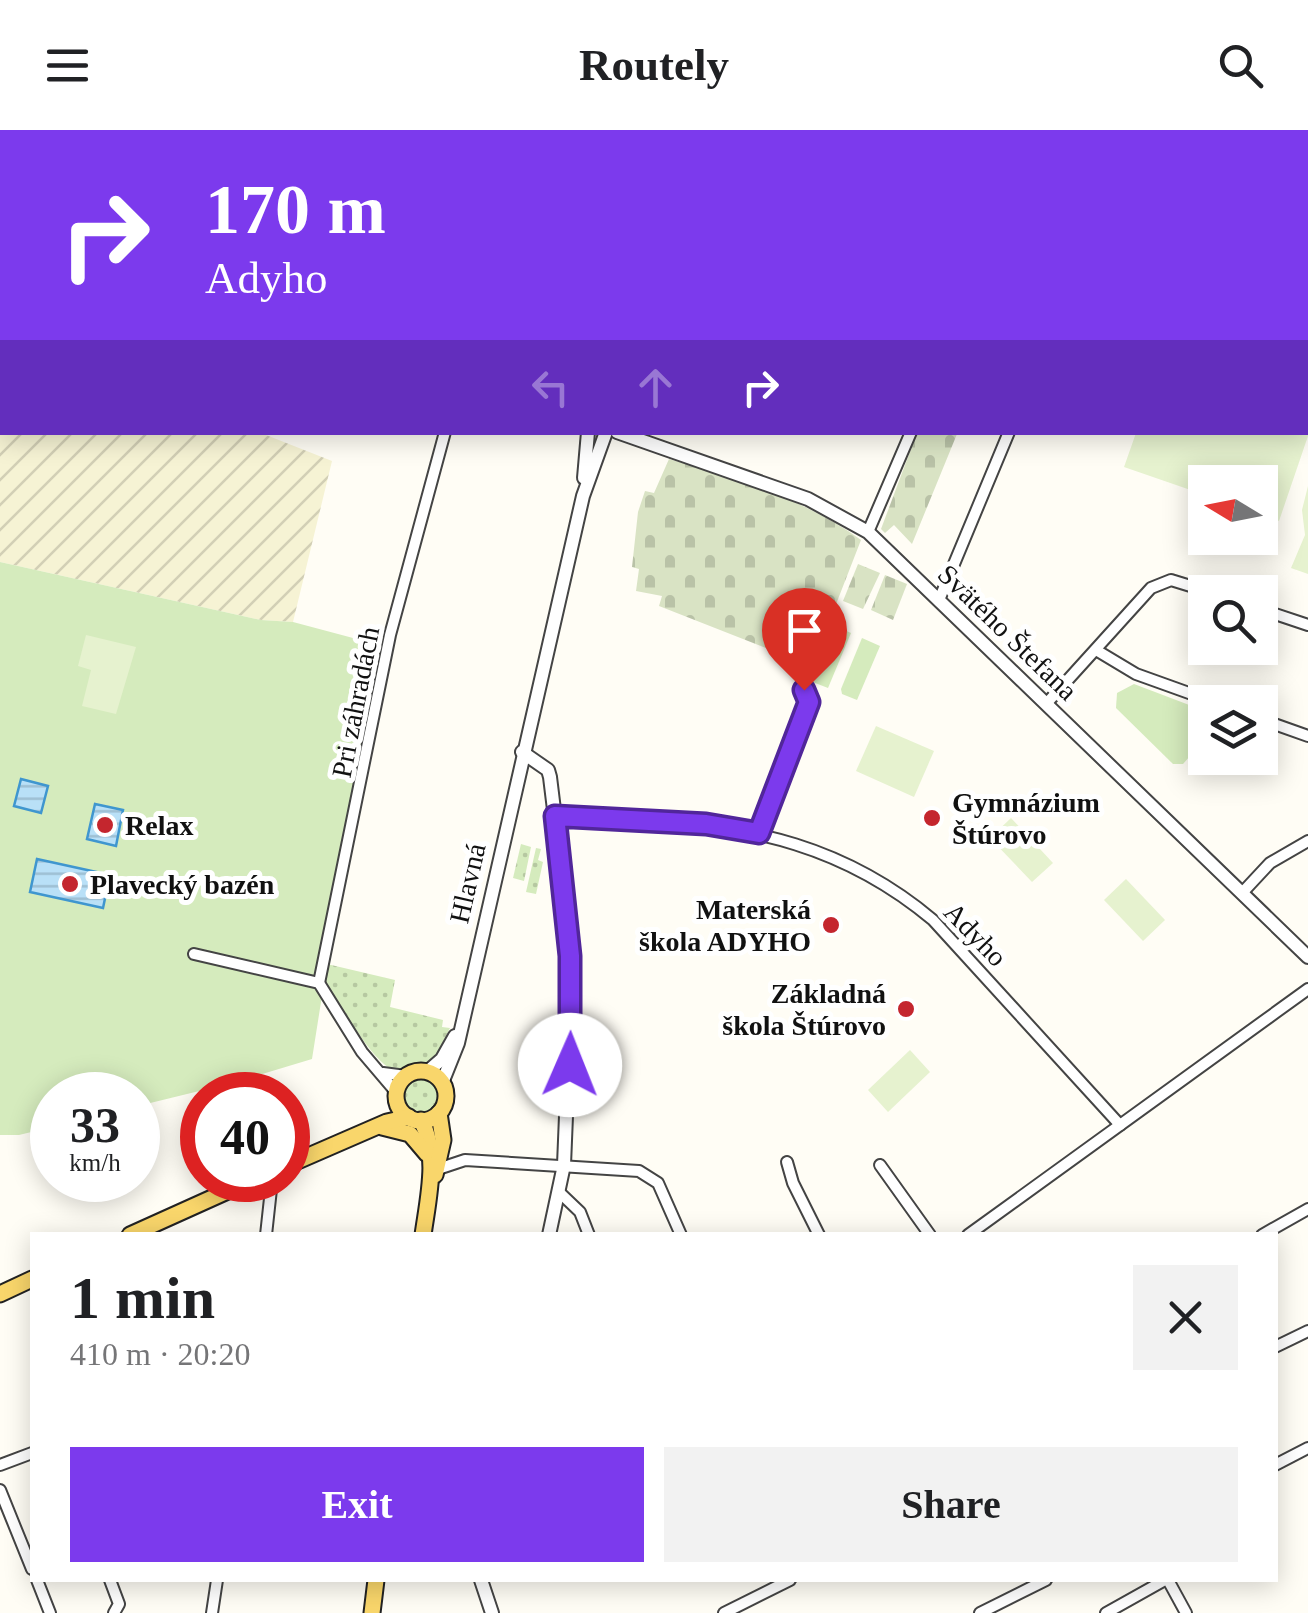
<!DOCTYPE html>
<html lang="en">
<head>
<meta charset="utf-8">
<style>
  :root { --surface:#fff; --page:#f2f2f2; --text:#202124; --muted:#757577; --accent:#7c3aed }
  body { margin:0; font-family:Georgia,serif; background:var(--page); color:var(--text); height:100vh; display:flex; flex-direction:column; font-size:38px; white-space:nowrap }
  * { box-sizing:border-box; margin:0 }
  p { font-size:32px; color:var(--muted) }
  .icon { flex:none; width:55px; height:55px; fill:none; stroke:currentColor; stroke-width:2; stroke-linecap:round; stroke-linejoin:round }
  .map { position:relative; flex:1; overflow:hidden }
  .drawer { position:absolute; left:30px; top:1102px; width:1248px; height:350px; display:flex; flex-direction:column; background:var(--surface); border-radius:0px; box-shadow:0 5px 25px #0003 }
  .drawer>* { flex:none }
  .guide { position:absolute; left:0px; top:0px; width:1310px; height:305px; box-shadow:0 5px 25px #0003; background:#7c3aed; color:#fff; overflow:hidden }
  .needle { width:65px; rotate:280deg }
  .fabs { position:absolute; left:1188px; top:335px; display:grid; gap:20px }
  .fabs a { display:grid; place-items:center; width:90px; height:90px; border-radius:0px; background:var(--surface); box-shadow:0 5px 25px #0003; font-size:50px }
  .speed { position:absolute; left:30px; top:942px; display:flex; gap:20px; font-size:50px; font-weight:700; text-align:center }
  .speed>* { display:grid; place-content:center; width:130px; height:130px; border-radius:50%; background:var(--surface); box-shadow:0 5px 25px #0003; line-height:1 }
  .speed small { font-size:25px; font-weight:400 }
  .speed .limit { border:15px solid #d22; background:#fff; color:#111 }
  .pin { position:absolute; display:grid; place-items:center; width:85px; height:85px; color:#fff; margin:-102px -42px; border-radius:50% 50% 50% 0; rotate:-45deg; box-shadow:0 0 10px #0007 }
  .pin .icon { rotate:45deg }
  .me { position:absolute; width:110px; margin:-55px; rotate:1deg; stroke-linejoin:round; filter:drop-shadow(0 0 8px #0008) }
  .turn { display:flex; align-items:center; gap:35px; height:210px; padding:0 40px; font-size:45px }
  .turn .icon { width:130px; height:130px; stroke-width:2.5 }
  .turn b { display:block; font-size:70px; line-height:85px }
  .lanes { display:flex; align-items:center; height:95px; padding:0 40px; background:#0003; justify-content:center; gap:50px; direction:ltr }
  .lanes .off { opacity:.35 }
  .round { display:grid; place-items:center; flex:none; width:105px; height:105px; border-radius:0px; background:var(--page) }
  .headline { display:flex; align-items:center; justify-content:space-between; height:170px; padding:0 40px }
  h1 { font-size:60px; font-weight:700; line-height:75px }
  .cta { display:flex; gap:20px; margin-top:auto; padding:20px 40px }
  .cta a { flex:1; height:115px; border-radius:0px; background:var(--accent); color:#fff; font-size:40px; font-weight:700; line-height:115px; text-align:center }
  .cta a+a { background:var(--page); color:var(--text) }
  header { display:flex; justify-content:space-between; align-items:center; height:130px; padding:0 40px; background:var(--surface); font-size:45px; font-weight:700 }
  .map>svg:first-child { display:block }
  .farmland { fill:url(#farmland-furrows) }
  .grass { fill:url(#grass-dots) }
  .cemetery { fill:url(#cemetery-stones) }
  .park { fill:#d5ebbd }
  .pitch { fill:#e6f2cf }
  .water { fill:url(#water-rules); stroke:#3f96cf; stroke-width:2.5 }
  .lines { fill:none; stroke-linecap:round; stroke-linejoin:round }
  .pedestrian-casing { stroke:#444; stroke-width:11 }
  .minor-casing { stroke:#444; stroke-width:14 }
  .tertiary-casing { stroke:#444; stroke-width:16 }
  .primary-casing { stroke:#222; stroke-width:19 }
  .pedestrian { stroke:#fff; stroke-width:8 }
  .minor { stroke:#fff; stroke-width:10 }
  .tertiary { stroke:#fff; stroke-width:12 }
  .primary { stroke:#f9d66b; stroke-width:15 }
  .route-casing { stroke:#51269a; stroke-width:25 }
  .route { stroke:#7c3aed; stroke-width:18 }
  .poi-dot { fill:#c4262e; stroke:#fff; stroke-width:4 }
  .labels { text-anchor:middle; stroke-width:10; stroke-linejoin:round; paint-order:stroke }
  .street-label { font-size:28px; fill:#111; stroke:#fff }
  .poi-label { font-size:28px; font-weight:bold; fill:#111; stroke:#fff; text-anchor:start }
</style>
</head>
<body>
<header><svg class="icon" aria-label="menu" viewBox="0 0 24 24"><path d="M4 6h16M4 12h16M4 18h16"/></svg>Routely<svg class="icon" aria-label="search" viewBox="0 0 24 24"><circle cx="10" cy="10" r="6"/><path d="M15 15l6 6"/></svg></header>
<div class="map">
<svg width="1308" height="1483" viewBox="0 0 1308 1483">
  <defs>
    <pattern id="farmland-furrows" width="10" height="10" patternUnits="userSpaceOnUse" patternTransform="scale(2.5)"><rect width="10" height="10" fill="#f6f3d4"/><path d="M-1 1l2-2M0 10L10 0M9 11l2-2" fill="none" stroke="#d2cfb5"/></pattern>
    <pattern id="grass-dots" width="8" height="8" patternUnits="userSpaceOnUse" patternTransform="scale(2.5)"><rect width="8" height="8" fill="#d5ebbd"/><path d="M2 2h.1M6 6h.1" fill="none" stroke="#b6c8a1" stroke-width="1.8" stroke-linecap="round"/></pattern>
    <pattern id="cemetery-stones" width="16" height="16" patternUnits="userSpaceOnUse" patternTransform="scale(2.5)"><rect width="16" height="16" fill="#d9e3c4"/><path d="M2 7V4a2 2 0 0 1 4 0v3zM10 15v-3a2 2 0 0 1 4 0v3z" fill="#b9c2a7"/></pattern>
    <pattern id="water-rules" width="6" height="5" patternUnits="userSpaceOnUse" patternTransform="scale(2.5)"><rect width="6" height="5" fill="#b9e0f7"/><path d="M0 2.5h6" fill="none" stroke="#9ebfd3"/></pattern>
  </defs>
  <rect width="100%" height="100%" fill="#fffdf5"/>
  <!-- farmland -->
  <path class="farmland" d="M 0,199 L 2,302 L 261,303 L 332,331 L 293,492 L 261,490 L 0,432 Z"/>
  <!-- grass -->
  <g class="grass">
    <path d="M 521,714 L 531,717 L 524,751 L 513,748 Z"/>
    <path d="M 536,718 L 541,719 L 538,730 L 543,732 L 536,764 L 526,762 Z"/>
    <path d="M 327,834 L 395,850 L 390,877 L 443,890 L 442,897 L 450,898 L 433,932 C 423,936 405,944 395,941 C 372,933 339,872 325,852 Z"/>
    <circle cx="420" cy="966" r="18"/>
  </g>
  <!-- cemetery -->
  <g class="cemetery">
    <path d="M 917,303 L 957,304 L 912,414 L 894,395 L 885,403 L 881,399 Z"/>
    <path d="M 669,329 C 735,348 805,369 861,410 L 812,536 L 659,476 L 662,466 L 636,461 L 639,439 L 632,437 L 638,382 L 645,361 L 654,363 Z"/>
    <path d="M 858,434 L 880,443 L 863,479 L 843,471 Z"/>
    <path d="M 885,445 L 907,454 L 893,490 L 871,480 Z"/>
  </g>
  <!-- park -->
  <g class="park">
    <path d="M 0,432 L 261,490 L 293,492 L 383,516 L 392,525 L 327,834 L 312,929 L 236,952 L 138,976 L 138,965 L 52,965 L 52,997 L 19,1005 L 0,1005 Z"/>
    <path d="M 833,495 L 851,503 L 828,558 L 810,551 Z"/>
    <path d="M 862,508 L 880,516 L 857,570 L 842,564 L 841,559 Z"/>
    <path d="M 1134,554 L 1205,581 L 1205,609 L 1183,634 L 1173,634 L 1116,578 L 1117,563 Z"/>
  </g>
  <!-- pitch -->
  <g class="pitch">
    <path d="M 1308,282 L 1308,306 L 1279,391 L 1260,384 L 1260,352 L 1205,352 L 1205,365 L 1124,337 L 1136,303 L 1308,302 Z"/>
    <path d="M 1308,356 L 1308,444 L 1291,438 L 1305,405 L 1302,380 Z"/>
    <path d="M 86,505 L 136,517 L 116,584 L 82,576 L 91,540 L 78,536 Z"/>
    <path d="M 876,596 L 934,621 L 914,667 L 856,641 Z"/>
    <path d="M 1011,688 L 1053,733 L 1032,752 L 990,708 Z"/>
    <path d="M 1126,749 L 1165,790 L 1143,811 L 1104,770 Z"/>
    <path d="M 910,920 L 930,942 L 888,982 L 868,960 Z"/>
  </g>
  <!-- water -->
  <g class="water">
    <path d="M 21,649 L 48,656 L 41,683 L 14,676 Z"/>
    <path d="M 95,674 L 123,680 L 116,716 L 87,709 Z"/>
    <path d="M 37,729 L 110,745 L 103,778 L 30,762 Z"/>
  </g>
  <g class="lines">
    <defs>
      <g id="pedestrian">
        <path d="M 733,2 L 734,0"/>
        <path d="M 785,2 L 786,0"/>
      </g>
      <g id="minor">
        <path d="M 20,2 L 21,0"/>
        <path d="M 546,2 L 547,0"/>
        <path d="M 637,2 L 638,0"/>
        <path d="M 0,67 L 2,59"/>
        <path d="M 868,402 L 911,302"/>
        <path d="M 939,470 L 1009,302"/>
        <path d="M 1260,479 L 1308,495"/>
        <path d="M 1096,520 L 1136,544 L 1214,572"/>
        <path d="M 1046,574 L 1151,458 L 1171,450 L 1210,462"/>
        <path d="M 1260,589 L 1308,606"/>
        <path d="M 555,685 C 583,685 611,688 640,689 C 752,696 845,716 933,790 L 1120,995"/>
        <path d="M 759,703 L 809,572 L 805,560"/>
        <path d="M 1242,763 L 1270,733 L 1308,711"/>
        <path d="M 194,824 L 319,853 L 362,922 L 396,962"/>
        <path d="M 319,853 L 390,505 L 445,302"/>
        <path d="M 383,943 L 406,946"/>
        <path d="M 787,1032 L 793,1053 L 819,1105"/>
        <path d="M 880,1035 L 930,1105"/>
        <path d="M 438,1039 L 465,1030 L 639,1041 L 658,1053 L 681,1105"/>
        <path d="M 558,1061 L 580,1082 L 589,1105"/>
        <path d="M 266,1105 L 272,1050"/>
        <path d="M 968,1105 L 1308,859"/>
        <path d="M 1262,1105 L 1308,1079"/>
        <path d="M 1275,1217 L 1308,1201"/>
        <path d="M 0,1335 L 32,1323"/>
        <path d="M 1275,1335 L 1308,1318"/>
        <path d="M 0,1360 L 32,1439"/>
        <path d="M 37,1450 L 50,1483"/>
        <path d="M 110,1450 L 119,1474 L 114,1483"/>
        <path d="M 1168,1450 L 1186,1483"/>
        <path d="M 212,1483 L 217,1450"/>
        <path d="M 724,1483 L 790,1450"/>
        <path d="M 980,1483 L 1046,1450"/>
        <path d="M 1106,1483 L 1165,1450"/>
      </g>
      <g id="tertiary">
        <path d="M 304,0 L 305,2"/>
        <path d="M 884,0 L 892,2"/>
        <path d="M 617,302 L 808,369 L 868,402 L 1308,827"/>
        <path d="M 584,348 L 588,302"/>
        <path d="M 522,622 L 548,640 L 550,647 L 567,786 L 571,863 L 564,1035 L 549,1105"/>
        <path d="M 427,942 L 442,929 L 455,906"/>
        <path d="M 442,953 L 458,913 L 583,366 L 606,302"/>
        <path d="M 481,1450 L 492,1483"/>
      </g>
      <g id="primary">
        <path d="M 1119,2 L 1120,0"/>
        <path d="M 1131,2 L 1132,0"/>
        <circle cx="421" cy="966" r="25"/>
        <path d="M 421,990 C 439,1024 428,1069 423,1105"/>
        <path d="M 382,997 L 410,1004 L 427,1024"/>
        <path d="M 288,1035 L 387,992 L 409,987"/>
        <path d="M 435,1045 L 443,1010 L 439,983"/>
        <path d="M 130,1105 L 252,1050"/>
        <path d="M 0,1164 L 32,1149"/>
        <path d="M 372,1483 L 376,1450"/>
      </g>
    </defs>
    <!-- pedestrian casing -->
    <use href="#pedestrian" class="pedestrian-casing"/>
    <!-- minor casing -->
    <use href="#minor" class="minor-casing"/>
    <!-- tertiary casing -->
    <use href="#tertiary" class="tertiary-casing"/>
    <!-- primary casing -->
    <use href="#primary" class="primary-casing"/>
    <!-- pedestrian -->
    <use href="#pedestrian" class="pedestrian"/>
    <!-- minor -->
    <use href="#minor" class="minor"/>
    <!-- tertiary -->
    <use href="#tertiary" class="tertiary"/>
    <!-- primary -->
    <use href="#primary" class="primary"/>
  </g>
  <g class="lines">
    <defs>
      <path id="route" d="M 570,935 L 570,826 L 555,686 L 706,694 L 759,703 L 809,572 L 804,560"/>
    </defs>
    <!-- route casing -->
    <use href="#route" class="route-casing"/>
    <!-- route -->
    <use href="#route" class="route"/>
  </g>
  <!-- markers -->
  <g class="poi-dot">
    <circle cx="932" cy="688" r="10"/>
    <circle cx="105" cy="695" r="10"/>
    <circle cx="70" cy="754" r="10"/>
    <circle cx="831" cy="795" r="10"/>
    <circle cx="906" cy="879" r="10"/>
  </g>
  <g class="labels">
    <!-- street labels -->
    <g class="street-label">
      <text transform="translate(1008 502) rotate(44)" y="10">Svätého Štefana</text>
      <text transform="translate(355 572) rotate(-79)" y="10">Pri záhradách</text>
      <text transform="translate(467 753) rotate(-77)" y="10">Hlavná</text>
      <text transform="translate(976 804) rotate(46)" y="10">Adyho</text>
    </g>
    <!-- poi labels -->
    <g class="poi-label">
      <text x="952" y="682">Gymnázium<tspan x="952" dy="32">Štúrovo</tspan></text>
      <text x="125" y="705">Relax</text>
      <text x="90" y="764">Plavecký bazén</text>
      <text x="811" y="789" text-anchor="end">Materská<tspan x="811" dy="32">škola ADYHO</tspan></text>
      <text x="886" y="873" text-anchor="end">Základná<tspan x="886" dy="32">škola Štúrovo</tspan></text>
    </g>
  </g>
</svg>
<div class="fabs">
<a><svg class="needle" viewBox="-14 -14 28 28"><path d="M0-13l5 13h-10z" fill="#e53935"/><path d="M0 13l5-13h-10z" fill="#757577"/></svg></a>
<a><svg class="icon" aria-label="search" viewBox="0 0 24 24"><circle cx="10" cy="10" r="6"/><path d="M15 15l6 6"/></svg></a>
<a><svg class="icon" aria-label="layers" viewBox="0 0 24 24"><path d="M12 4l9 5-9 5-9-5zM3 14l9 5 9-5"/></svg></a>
</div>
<div class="speed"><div>33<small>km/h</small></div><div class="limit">40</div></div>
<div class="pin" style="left:804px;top:560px;background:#d93025"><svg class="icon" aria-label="arrive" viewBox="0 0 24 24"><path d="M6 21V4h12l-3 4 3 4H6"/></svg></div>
<svg class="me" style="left:570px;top:935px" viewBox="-20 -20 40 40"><circle r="19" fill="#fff"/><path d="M0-13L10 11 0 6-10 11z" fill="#7c3aed"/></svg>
<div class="guide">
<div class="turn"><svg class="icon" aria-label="right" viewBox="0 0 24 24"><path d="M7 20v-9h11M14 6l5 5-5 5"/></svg><div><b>170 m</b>Adyho</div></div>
<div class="lanes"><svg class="icon off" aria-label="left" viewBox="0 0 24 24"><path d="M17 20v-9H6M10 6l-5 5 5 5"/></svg><svg class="icon off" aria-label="ahead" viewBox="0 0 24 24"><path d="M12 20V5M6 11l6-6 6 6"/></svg><svg class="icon" aria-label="right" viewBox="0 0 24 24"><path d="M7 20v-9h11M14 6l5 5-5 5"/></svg></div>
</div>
<section class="drawer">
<div class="headline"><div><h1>1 min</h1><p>410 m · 20:20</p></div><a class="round"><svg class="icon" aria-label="close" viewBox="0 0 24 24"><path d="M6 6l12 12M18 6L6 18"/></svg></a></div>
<div class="cta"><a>Exit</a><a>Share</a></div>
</section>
</div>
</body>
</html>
